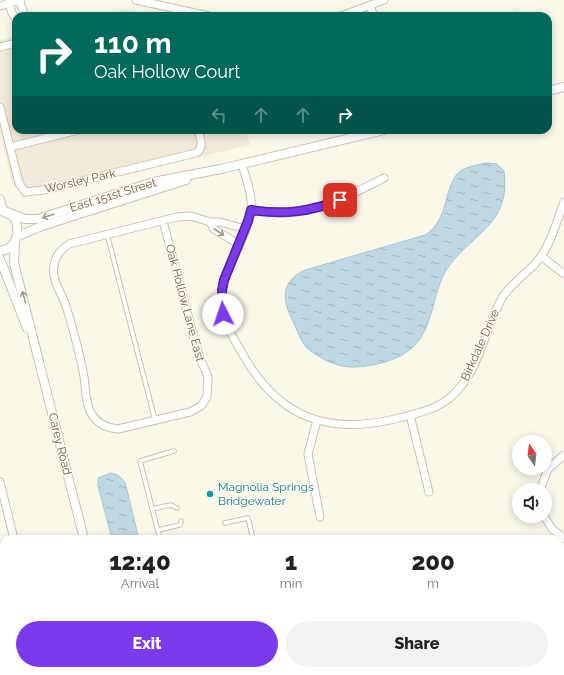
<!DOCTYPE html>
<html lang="en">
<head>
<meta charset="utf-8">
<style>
  :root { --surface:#fff; --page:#f2f2f2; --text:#202124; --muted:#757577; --accent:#7c3aed }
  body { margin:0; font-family:Raleway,sans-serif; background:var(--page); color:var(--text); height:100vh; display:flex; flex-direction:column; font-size:15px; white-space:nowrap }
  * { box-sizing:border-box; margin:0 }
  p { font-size:13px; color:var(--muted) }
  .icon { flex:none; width:22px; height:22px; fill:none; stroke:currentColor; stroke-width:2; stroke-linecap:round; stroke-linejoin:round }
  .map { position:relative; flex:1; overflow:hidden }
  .sheet { position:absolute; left:0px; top:535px; width:564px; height:140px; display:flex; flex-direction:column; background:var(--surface); border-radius:12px 12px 0 0; box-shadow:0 2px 10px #0003 }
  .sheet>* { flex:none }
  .banner { position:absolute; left:12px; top:12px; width:540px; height:122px; border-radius:12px; box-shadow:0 2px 10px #0003; background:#00695c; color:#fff; overflow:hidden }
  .needle { width:26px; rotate:346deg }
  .controls { position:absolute; left:512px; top:435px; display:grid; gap:8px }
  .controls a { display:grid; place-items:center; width:40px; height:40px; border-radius:50%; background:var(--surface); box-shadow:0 2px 10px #0003; font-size:20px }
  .pin { position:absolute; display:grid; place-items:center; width:34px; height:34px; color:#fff; margin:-17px; border-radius:8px; box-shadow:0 2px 6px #0006 }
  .me { position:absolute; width:44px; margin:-22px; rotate:356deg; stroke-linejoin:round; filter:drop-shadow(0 0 3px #0008) }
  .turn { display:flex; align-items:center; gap:14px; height:84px; padding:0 16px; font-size:18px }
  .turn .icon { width:52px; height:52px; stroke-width:2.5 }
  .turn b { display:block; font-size:28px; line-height:34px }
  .lanes { display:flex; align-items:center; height:38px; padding:0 16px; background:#0003; justify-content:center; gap:20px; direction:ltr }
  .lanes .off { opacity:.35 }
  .eta { display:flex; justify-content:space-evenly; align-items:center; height:68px; text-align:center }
  .eta b { font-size:24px; font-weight:800; line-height:28px }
  .primary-button { display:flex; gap:8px; margin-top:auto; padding:8px 16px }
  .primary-button a { flex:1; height:46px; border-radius:24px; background:var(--accent); color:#fff; font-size:16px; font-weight:800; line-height:46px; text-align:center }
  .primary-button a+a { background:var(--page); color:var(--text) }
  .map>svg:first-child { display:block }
  .residential { fill:#f2ead8 }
  .water { fill:url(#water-ripples); stroke:#a6c6d5 }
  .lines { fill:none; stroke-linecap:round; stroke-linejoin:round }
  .service-casing { stroke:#cdc1b0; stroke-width:5.5 }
  .minor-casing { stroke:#cdc1b0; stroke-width:9 }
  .tertiary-casing { stroke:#cdc1b0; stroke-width:10 }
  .service { stroke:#fff; stroke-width:3.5 }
  .minor { stroke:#fff; stroke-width:7 }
  .tertiary { stroke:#fff; stroke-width:8 }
  .oneway { stroke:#a5998c }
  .route-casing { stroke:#51269a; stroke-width:10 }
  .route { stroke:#7c3aed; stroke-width:7 }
  .culture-dot { fill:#0f9aa8; stroke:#fefaf0; stroke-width:1.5 }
  .labels { text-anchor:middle; stroke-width:3; stroke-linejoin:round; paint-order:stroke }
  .street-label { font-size:12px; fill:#74624e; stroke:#fefaf0 }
  .culture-label { font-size:12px; fill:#0d838f; stroke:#fefaf0; text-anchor:start }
</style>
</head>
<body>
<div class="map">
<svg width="564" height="675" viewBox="0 0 564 675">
  <defs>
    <pattern id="water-ripples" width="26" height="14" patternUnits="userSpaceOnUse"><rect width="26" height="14" fill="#bfd9e4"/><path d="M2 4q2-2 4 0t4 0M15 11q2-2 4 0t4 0" fill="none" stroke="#a0b3bb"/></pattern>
  </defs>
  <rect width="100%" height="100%" fill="#fbf7e9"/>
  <!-- residential -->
  <g class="residential">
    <path d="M 126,10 L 157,16 L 98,16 Z"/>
    <path d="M 16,36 L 16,130 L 246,130 L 250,145 L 26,198 L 13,185 L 0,132 L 0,40 Z"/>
  </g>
  <!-- water -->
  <g class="water">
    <path d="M 516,12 L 527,16 L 502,16 Z"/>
    <path d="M 486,163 L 497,164 L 504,171 C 511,224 474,232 449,266 C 432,289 435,325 414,346 C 404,356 391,361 377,364 C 363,367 348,369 335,364 C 325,361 314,354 306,347 C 301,341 298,333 295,326 C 284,304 277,283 305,270 L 425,235 C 451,219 443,181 462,170 C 469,166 478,165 486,163 Z"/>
    <path d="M 111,473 L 118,475 L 125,482 L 139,539 L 112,539 L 98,486 L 98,478 Z"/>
  </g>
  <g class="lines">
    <defs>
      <g id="service">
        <path d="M 107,234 L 155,420"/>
        <path d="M 152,509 L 171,505 L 177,508"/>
        <path d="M 225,523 L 248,518 L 253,539"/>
        <path d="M 158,530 L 180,525 L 181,521"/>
        <path d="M 160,539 L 140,461 L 174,451"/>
        <path d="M 193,671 L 194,675"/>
        <path d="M 306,671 L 307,675"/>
      </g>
      <g id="minor">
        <path d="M 8,0 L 12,13 L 16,19"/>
        <path d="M 19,0 L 25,16"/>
        <path d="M 136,0 L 209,16"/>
        <path d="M 0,6 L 21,0"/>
        <path d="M 370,6 L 374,16"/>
        <path d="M 341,16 L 384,0"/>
        <path d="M 0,47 L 16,43"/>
        <path d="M 0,107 L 19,183 L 25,192 L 44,190 L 196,153 C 205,147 200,138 198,130"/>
        <path d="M 10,147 L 78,130"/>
        <path d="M 242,164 C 246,179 253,196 251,211 C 245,248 215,275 223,315 C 227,328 235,341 242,353 C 278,418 328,436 399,418 C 419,413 439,409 454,394 C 480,369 485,328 502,298 C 511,284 524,275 535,264 C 551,246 556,223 564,202"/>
        <path d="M 251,210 C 307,218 335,203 384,178"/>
        <path d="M 163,221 L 198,353 L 208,377 L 207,397 L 201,406 L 190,412 L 118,429 C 107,428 97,424 91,413 C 85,403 86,389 84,377 C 80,354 73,329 66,306 C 62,294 51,279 54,266 C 55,255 61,250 69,244 L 177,217 L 191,216 L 210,222"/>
        <path d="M 238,244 L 214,229 L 210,222 L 220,222 L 245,229"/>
        <path d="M 541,256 L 564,274"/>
        <path d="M 410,415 L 429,492"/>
        <path d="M 317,420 L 308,454 L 320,517"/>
        <path d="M 0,482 L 14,539"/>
        <path d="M 540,490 L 548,469 L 564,455"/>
        <path d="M 544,516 L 552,529 L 564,538"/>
        <path d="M 0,608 L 4,607"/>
        <path d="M 380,671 L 381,675"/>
        <path d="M 470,675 L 471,671"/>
      </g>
      <g id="tertiary">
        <path d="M 548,91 L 564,87"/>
        <path d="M 0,199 L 3,210"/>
        <path d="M 0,210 L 13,216 C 21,229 18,249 0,251"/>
        <path d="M 7,212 L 25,219 L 38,219 L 153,182 L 221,169 L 384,130"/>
        <path d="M 18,236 L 42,226 L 186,180"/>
        <path d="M 15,242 L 14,263 L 84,539"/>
        <path d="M 0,259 L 27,328"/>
        <path d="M 118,671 L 119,675"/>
      </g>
    </defs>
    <!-- service casing -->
    <use href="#service" class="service-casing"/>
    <!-- minor casing -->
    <use href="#minor" class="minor-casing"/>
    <!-- tertiary casing -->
    <use href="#tertiary" class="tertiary-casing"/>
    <!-- service -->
    <use href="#service" class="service"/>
    <!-- minor -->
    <use href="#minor" class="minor"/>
    <!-- tertiary -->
    <use href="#tertiary" class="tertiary"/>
  </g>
  <!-- one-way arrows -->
  <defs><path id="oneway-shaft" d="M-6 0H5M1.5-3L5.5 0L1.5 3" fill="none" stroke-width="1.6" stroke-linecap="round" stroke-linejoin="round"/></defs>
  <g class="oneway">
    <use href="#oneway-shaft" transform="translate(48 216) rotate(162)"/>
    <use href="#oneway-shaft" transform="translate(219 232) rotate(33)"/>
    <use href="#oneway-shaft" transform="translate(24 297) rotate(-105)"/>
  </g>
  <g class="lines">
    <defs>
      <path id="route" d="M 223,314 L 222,290 L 224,280 L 248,221 L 251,210 C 284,215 309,212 340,200"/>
    </defs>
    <!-- route casing -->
    <use href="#route" class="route-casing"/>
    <!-- route -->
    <use href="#route" class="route"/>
  </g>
  <!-- markers -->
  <circle class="culture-dot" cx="210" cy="494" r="4"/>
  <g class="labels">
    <!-- street labels -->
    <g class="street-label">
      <text transform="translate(80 181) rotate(-13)" y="4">Worsley Park</text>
      <text transform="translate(113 195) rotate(-17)" y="4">East 151st Street</text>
      <text transform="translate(185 303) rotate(75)" y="4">Oak Hollow Lane East</text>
      <text transform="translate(480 345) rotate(-66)" y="4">Birkdale Drive</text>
      <text transform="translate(60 444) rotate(76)" y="4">Carey Road</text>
    </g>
    <!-- culture labels -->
    <g class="culture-label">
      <text x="218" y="491">Magnolia Springs<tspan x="218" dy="14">Bridgewater</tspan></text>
    </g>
  </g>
</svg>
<div class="controls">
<a><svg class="needle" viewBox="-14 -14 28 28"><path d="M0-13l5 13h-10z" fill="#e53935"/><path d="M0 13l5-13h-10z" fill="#757577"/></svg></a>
<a><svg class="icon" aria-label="sound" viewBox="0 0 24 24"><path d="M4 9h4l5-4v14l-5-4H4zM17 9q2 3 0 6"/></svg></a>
</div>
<div class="pin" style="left:340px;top:200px;background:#d93025"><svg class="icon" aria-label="arrive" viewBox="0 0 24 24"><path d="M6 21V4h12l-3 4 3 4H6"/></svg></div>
<svg class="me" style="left:223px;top:314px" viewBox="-20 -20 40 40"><circle r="19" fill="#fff"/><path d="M0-13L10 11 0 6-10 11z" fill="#7c3aed"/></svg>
<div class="banner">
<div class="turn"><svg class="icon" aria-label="right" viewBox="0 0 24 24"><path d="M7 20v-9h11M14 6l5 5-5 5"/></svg><div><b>110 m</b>Oak Hollow Court</div></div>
<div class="lanes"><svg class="icon off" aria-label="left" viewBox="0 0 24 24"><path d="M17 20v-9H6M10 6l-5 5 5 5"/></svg><svg class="icon off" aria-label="ahead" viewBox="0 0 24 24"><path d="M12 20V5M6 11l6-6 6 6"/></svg><svg class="icon off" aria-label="ahead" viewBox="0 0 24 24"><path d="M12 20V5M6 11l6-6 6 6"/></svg><svg class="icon" aria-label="right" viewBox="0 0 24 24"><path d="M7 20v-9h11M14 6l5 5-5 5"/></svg></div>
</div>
<section class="sheet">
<div class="eta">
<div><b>12:40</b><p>Arrival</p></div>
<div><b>1</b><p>min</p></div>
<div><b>200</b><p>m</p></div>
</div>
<div class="primary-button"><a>Exit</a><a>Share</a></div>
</section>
</div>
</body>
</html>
